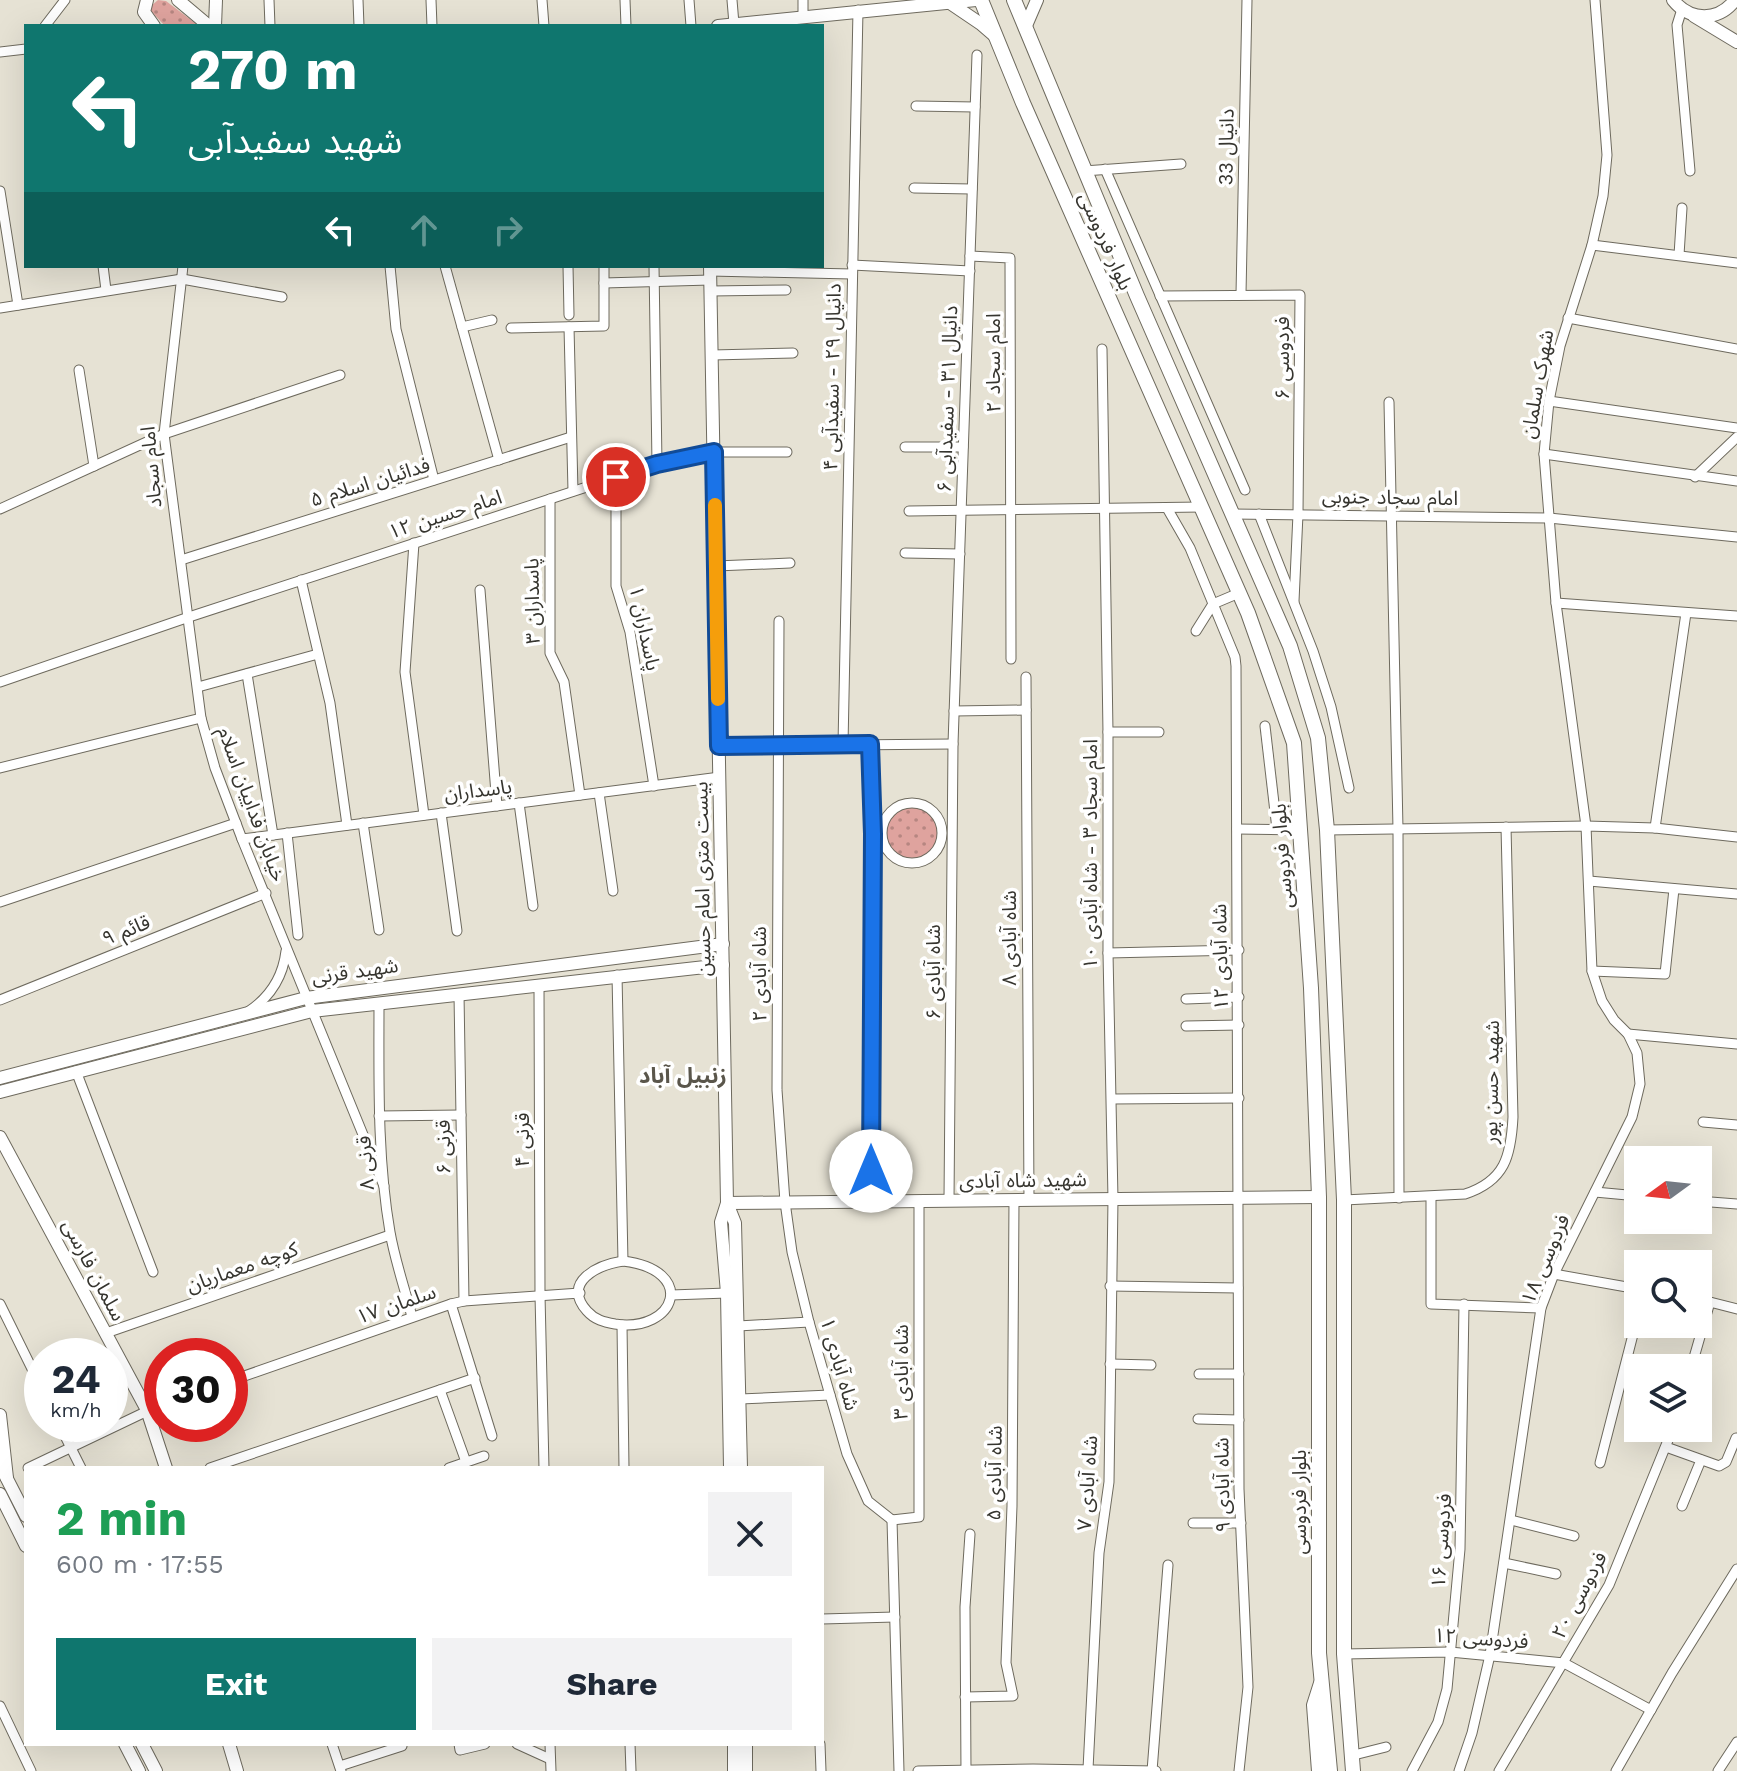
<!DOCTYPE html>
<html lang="en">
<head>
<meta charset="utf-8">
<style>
  :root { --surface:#fff; --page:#f2f2f3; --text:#1f2937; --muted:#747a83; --accent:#0f766e }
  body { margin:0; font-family:"Work Sans","Noto Sans Arabic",sans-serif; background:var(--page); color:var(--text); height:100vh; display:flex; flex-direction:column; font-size:30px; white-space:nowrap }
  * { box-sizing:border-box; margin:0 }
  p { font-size:26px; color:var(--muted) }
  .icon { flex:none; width:44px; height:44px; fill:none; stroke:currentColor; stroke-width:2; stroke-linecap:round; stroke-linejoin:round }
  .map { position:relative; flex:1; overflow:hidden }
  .drawer { position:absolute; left:24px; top:1466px; width:800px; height:280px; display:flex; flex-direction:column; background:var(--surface); border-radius:0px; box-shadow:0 8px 32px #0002 }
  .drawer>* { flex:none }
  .hud { position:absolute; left:24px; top:24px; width:800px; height:244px; border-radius:0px; box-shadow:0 8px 32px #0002; background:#0f766e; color:#fff; overflow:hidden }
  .needle { width:52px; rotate:255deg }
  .buttons { position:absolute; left:1624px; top:1146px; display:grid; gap:16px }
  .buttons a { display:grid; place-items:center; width:88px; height:88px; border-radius:0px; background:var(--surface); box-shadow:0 8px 32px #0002; font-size:40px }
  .speed { position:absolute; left:24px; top:1338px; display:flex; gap:16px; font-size:40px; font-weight:700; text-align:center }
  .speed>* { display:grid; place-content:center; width:104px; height:104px; border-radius:50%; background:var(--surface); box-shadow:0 8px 32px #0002; line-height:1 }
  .speed small { font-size:20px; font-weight:400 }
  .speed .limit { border:12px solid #d22; background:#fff; color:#111 }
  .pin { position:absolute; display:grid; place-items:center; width:68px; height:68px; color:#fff; margin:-34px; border:4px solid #fff; border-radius:50%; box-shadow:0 2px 8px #0007 }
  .me { position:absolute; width:88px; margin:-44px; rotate:0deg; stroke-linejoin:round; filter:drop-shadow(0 0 6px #0008) }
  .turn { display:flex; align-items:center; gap:28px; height:168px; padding:0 32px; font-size:36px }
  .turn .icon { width:104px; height:104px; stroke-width:2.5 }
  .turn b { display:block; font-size:56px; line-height:68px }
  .lanes { display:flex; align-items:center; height:76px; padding:0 32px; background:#0003; justify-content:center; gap:40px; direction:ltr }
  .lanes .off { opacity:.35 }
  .round { display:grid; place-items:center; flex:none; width:84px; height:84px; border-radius:0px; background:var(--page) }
  .overview { display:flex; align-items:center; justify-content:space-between; height:136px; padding:0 32px }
  h1 { font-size:48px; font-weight:700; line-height:60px; color:#1e9e55 }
  .cta { display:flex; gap:16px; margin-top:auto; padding:16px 32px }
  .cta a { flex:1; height:92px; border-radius:0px; background:var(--accent); color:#fff; font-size:32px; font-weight:700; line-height:92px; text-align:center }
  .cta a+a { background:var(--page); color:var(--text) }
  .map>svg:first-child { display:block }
  .park { fill:url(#park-dots) }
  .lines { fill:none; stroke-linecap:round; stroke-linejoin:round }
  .street-casing { stroke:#6e6a5e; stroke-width:11 }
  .secondary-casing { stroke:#6e6a5e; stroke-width:14 }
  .primary-casing { stroke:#6e6a5e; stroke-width:16 }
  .street { stroke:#fff; stroke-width:9 }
  .secondary { stroke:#fff; stroke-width:12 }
  .primary { stroke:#fff; stroke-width:14 }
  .route-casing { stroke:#114b97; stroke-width:20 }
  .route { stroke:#1a73e8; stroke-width:14 }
  .slow { stroke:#f59e0b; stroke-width:14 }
  .labels { text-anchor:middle; stroke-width:7; stroke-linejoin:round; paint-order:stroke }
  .street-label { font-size:20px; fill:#36352f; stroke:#fff }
  .neighbourhood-label { font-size:22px; font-weight:bold; fill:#5a564b; stroke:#fff }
</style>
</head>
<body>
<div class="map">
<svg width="1737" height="1771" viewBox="0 0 1737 1771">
  <defs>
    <pattern id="park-dots" width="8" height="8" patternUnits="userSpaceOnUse" patternTransform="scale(2)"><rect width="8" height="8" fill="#dfa39e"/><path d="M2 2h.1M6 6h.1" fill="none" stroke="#b68681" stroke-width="1.8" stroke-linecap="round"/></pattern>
  </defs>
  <rect width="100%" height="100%" fill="#e6e2d4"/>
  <!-- park -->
  <g class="park">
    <path d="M 158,0 L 166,1 L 199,26 L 165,26 L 151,11 L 151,6 Z"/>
    <circle cx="912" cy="833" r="26"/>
  </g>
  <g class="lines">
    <defs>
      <g id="street">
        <path d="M 269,0 L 270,26"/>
        <path d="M 358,0 L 359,26"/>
        <path d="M 431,0 L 432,26"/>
        <path d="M 542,0 L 544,26"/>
        <path d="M 625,0 L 626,26"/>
        <path d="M 689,0 L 691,26"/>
        <path d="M 732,0 L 734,24"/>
        <path d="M 1682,9 L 1677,25 L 1690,171"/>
        <path d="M 803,16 L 803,0"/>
        <path d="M 45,26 L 65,0"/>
        <path d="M 0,52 L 26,49"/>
        <path d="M 916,106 L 975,107"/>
        <path d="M 1105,169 L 1245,490"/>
        <path d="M 1084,171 L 1181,164"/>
        <path d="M 914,188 L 972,189"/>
        <path d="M 0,191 L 18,305"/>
        <path d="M 1592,245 L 1737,263"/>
        <path d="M 1679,255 L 1682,208"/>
        <path d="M 970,256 L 1010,258 L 1011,659"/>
        <path d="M 852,265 L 970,271"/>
        <path d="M 103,266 L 106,290"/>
        <path d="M 183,266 L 164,434 L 201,718 L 215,768 L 242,839 L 384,1186"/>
        <path d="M 390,266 L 396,329 L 434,480"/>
        <path d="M 445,266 L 499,460"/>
        <path d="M 568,266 L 569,315"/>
        <path d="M 654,266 L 657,464"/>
        <path d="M 710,271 L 852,274"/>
        <path d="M 604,283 L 710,280"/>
        <path d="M 711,291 L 786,290"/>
        <path d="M 1241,294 L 1247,0"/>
        <path d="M 1160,296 L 1300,295 L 1298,514 L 1294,601"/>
        <path d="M 0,308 L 182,279 L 282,297"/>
        <path d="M 1568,318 L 1737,349"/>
        <path d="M 462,327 L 492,320"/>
        <path d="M 569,327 L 573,491"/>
        <path d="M 511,328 L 604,326 L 604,266"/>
        <path d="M 712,355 L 793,353"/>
        <path d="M 79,370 L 94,466"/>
        <path d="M 1549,401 L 1737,428"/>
        <path d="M 1389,402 L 1398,829 L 1399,1198"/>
        <path d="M 905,447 L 963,447"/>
        <path d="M 1544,454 L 1737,481"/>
        <path d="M 616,477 L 616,586 L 630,632 L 654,786"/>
        <path d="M 1695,477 L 1737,437"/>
        <path d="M 550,499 L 550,653 L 564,682 L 580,795"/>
        <path d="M 1167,508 L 1190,548 L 1235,657 L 1236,666 L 1239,1489 L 1248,1687 L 1239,1771"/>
        <path d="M 0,509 L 164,434 L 340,375"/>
        <path d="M 909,511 L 1202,507"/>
        <path d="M 1232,514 L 1549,518 L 1737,537"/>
        <path d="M 1259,514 L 1313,651 L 1331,707 L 1349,788"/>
        <path d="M 414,543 L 405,672 L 424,815"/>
        <path d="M 905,553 L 960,554"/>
        <path d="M 181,560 L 571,437"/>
        <path d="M 716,566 L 790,563"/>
        <path d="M 301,580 L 330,703 L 347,825"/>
        <path d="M 480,590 L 497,806"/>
        <path d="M 1556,603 L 1737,616"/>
        <path d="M 779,621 L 777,1090 L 785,1202 L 792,1252 L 809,1322 L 847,1454 L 868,1501 L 892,1520"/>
        <path d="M 1196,631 L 1213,604 L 1239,593"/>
        <path d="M 247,674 L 273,835"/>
        <path d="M 1026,677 L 1029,1200"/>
        <path d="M 0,682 L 189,617 L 657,464 L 714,452 L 787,452"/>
        <path d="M 198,687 L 318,654"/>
        <path d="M 954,711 L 1026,710"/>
        <path d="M 1265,726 L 1277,829"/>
        <path d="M 1108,732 L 1159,732"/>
        <path d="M 870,744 L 873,834 L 871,1201"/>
        <path d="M 843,745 L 858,10"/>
        <path d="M 719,746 L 953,744"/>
        <path d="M 0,768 L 201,718"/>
        <path d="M 599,793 L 613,891"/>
        <circle cx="912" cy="833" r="30"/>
        <path d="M 519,803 L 533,906"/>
        <path d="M 441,813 L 457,931"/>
        <path d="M 363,823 L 379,930"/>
        <path d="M 1655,828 L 1686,613"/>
        <path d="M 1237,829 L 1301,830"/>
        <path d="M 1327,830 L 1586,826 L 1655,828 L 1737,837"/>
        <path d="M 287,833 L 298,935"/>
        <path d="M 242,839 L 720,777"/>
        <path d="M 1589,881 L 1737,894"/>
        <path d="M 0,902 L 236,823"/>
        <path d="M 1108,953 L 1239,950"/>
        <path d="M 1592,971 L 1665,974 L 1674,889"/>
        <path d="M 617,975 L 623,1261"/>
        <path d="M 539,985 L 540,1295 L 544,1468"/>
        <path d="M 459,994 L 464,1301"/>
        <path d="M 1186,999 L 1239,997"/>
        <path d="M 0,1000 L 266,893"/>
        <path d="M 379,1003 C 379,1079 377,1157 390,1232 C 395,1261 405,1289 412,1317"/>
        <path d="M 249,1011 C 270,997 283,976 286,951"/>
        <path d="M 1186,1026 L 1239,1025"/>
        <path d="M 1628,1034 L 1737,1044"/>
        <path d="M 76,1071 L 153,1272"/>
        <path d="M 1112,1099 L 1239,1098"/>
        <path d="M 379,1116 L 461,1115"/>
        <path d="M 1703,1122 L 1737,1125"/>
        <path d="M 1595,1192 L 1638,1196"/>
        <path d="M 1431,1197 L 1431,1304 L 1541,1308"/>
        <path d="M 949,1200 L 953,744 L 977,55"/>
        <path d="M 1344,1200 L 1465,1194 C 1505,1181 1511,1156 1513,1117 L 1506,827"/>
        <path d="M 1698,1201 L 1737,1204"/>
        <path d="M 623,1261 C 698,1270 676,1333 615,1324 C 604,1322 595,1320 587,1311 C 561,1282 598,1265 623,1261 Z"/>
        <path d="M 1554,1274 L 1638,1289"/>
        <path d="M 1110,1286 L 1238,1288"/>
        <path d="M 671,1295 L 727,1293"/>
        <path d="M 1698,1299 L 1737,1309"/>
        <path d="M 0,1304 L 42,1389"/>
        <path d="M 451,1304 L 492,1436"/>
        <path d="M 622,1325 L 624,1468"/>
        <path d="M 738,1326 L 809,1322"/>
        <path d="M 106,1333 L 390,1235"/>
        <path d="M 1110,1364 L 1151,1365"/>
        <path d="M 1691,1368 L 1710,1302"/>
        <path d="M 1199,1374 L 1239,1374"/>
        <path d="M 230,1381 L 451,1304 L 464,1301 L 580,1293"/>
        <path d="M 440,1390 L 466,1462"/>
        <path d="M 740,1399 L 830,1395"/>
        <path d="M 1198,1419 L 1239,1420"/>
        <path d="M 59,1424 L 81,1468"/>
        <path d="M 1666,1447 L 1719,1466 L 1726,1462 L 1736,1438"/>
        <path d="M 1600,1463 L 1638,1315"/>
        <path d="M 28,1468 L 162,1404"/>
        <path d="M 210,1468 L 475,1378"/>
        <path d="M 449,1468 L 484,1456"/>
        <path d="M 1682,1506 L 1701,1460"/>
        <path d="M 892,1520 L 919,1517 L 919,1201"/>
        <path d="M 892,1520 L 899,1771"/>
        <path d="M 1511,1520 L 1574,1536"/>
        <path d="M 1193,1523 L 1241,1523"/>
        <path d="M 1504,1563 L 1556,1574"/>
        <path d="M 822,1619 L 895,1617"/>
        <path d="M 1344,1654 L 1450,1652 L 1564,1663 L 1651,1710"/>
        <path d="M 965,1697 L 1013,1696 L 1006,1663 L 1012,1506 L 1014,1200"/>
        <path d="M 0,1706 L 31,1771"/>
        <path d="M 332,1744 L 341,1771"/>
        <path d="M 459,1744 L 460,1750 L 485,1744"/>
        <path d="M 517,1744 L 550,1759"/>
        <path d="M 550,1744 L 551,1771"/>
        <path d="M 630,1744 L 631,1771"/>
        <path d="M 820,1744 L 821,1771"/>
        <path d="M 1358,1754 L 1386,1747"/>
        <path d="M 340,1766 L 402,1746"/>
        <path d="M 1088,1769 L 1099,1553 L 1109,1482 L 1113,1199 L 1108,953 L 1108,732 L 1102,349"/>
        <path d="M 918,1771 L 1033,1769 L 1156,1771"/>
        <path d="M 966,1771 L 965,1607 L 970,1534"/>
        <path d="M 1152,1771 L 1168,1565"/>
        <path d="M 1412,1771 L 1438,1722 L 1447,1689 L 1460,1549 L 1464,1304"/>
        <path d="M 1459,1771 L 1472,1733 L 1490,1655 L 1541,1308 L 1554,1274 L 1632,1117 L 1640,1084 L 1637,1053 L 1628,1034 L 1614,1020 L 1602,1001 L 1592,971 L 1586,826 L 1556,603 L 1544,454 L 1549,401 L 1560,346 L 1592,245 L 1603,196 L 1607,155 L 1595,0"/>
        <path d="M 1499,1771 L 1609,1585 L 1673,1428"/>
        <path d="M 1616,1771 L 1672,1673 L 1737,1569"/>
        <path d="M 1718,1771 L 1737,1742"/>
      </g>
      <g id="secondary">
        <path d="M 147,0 L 144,12 L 154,26"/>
        <path d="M 178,0 L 209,26"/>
        <path d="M 1673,0 C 1690,21 1718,22 1735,0"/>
        <path d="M 950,3 L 981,24 L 996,37"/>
        <path d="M 1694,16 L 1737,42"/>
        <path d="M 215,26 L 216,0"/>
        <path d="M 718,26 L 976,0"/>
        <path d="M 1025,28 L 1037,0"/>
        <path d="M 710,266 L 727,1203 L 721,1222 L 727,1293 L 730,1468"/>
        <path d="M 0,1078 L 306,998 L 723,944"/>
        <path d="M 0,1092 L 312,1011 L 723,965"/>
        <path d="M 0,1137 L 147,1410 L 166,1468"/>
        <path d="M 727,1203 L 1319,1197"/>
        <path d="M 727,1203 L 735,1223 L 741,1468"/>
        <path d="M 0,1415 L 7,1478"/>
        <path d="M 4,1473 L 26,1516"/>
        <path d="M 0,1494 L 26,1546"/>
        <path d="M 125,1744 L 139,1771"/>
        <path d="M 142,1744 L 156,1771"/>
        <path d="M 229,1744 L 237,1771"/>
        <path d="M 734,1744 L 734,1771"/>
        <path d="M 746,1744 L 746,1771"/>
        <path d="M 1318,1771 L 1313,1705 L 1320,1683"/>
      </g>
      <g id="primary">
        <path d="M 981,0 L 1023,103 L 1248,613 L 1294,743 L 1311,988 L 1319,1197 L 1319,1653 L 1330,1771"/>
        <path d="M 1014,0 L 1137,296 L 1290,646 L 1318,738 L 1327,830 L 1344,1200 L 1344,1654 L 1353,1771"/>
      </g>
    </defs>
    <!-- street casing -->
    <use href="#street" class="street-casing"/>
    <!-- secondary casing -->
    <use href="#secondary" class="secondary-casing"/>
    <!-- primary casing -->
    <use href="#primary" class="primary-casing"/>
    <!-- street -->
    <use href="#street" class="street"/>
    <!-- secondary -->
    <use href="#secondary" class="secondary"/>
    <!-- primary -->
    <use href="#primary" class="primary"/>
  </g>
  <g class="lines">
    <defs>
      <path id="route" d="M 616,477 L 657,464 L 714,452 L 719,746 L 870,744 L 873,834 L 871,1171"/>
    </defs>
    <!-- route casing -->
    <use href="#route" class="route-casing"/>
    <!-- route -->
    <use href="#route" class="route"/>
    <!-- slow -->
    <path class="slow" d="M 715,505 L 718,699"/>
  </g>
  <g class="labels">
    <!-- street labels -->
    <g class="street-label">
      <text transform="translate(1226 147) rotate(-89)" y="7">دانیال 33</text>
      <text transform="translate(1106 241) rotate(66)" y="7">بلوار فردوسی</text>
      <text transform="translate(1282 358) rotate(-90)" y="7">فردوسی ۶</text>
      <text transform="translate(993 363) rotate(-90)" y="7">امام سجاد ۲</text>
      <text transform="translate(832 377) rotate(-89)" y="7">دانیال ۲۹ - سفیدآبی ۴</text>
      <text transform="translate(1537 384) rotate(-80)" y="7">شهرک سلمان</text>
      <text transform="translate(947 399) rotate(-88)" y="7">دانیال ۳۱ - سفیدآبی ۶</text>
      <text transform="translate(151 467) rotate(-95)" y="7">امام سجاد</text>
      <text transform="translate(370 482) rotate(-17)" y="7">فدائیان اسلام ۵</text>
      <text transform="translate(1390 497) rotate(1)" y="7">امام سجاد جنوبی</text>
      <text transform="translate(445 514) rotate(-18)" y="7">امام حسین ۱۲</text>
      <text transform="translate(532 601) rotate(-91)" y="7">پاسداران ۳</text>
      <text transform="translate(645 628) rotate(78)" y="7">پاسداران ۱</text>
      <text transform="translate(478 790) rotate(-7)" y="7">پاسداران</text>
      <text transform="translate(252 804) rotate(70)" y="7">خیابان فداییان اسلام</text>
      <text transform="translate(1090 854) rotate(-90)" y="7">امام سجاد ۳ - شاه آبادی ۱۰</text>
      <text transform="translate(1282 856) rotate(-94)" y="7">بلوار فردوسی</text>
      <text transform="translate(702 879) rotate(-91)" y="7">بیست متری امام حسین</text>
      <text transform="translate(126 930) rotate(-22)" y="7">قائم ۹</text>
      <text transform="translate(1009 938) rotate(-90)" y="7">شاه آبادی ۸</text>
      <text transform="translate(1220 957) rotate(-91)" y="7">شاه آبادی ۱۲</text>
      <text transform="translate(355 971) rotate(-8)" y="7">شهید قرنی</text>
      <text transform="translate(933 972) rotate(-90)" y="7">شاه آبادی ۶</text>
      <text transform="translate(759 974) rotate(-90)" y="7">شاه آبادی ۲</text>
      <text transform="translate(1491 1082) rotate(-89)" y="7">شهید حسن پور</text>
      <text transform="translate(522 1140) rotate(-90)" y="7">قرنی ۴</text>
      <text transform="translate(443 1147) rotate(-91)" y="7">قرنی ۶</text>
      <text transform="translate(365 1163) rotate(-94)" y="7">قرنی ۸</text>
      <text transform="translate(1023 1180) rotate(-1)" y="7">شهید شاه آبادی</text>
      <text transform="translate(1545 1259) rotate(-67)" y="7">فردوسی ۱۸</text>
      <text transform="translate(242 1267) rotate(-19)" y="7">کوچه معماریان</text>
      <text transform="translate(94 1270) rotate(62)" y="7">سلمان فارسی</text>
      <text transform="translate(396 1304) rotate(-19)" y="7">سلمان ۱۷</text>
      <text transform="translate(840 1364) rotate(74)" y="7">شاه آبادی ۱</text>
      <text transform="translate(901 1372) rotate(-90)" y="7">شاه آبادی ۳</text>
      <text transform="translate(994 1473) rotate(-89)" y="7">شاه آبادی ۵</text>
      <text transform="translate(1087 1483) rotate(-86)" y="7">شاه آبادی ۷</text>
      <text transform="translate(1222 1485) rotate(-91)" y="7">شاه آبادی ۹</text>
      <text transform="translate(1299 1502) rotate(-90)" y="7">بلوار فردوسی</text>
      <text transform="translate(1441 1541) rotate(-86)" y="7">فردوسی ۱۶</text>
      <text transform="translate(1579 1595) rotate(-62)" y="7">فردوسی ۲۰</text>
      <text transform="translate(1481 1638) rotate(4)" y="7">فردوسی ۱۲</text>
    </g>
    <!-- neighbourhood labels -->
    <g class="neighbourhood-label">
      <text x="683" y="1083">زنبیل آباد</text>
    </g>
  </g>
</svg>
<div class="buttons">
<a><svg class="needle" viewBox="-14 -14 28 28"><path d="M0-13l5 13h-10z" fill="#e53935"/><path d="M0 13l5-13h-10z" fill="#747a83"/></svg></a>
<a><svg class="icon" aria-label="search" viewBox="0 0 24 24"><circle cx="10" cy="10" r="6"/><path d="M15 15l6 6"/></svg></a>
<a><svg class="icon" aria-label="layers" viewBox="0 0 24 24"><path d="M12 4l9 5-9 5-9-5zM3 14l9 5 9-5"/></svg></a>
</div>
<div class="speed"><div>24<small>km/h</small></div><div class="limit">30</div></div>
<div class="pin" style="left:616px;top:477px;background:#d93025"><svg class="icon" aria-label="arrive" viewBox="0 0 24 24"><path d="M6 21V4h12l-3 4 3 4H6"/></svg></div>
<svg class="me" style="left:871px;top:1171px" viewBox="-20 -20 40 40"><circle r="19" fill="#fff"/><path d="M0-13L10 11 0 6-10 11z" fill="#1a73e8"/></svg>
<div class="hud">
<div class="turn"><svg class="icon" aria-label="left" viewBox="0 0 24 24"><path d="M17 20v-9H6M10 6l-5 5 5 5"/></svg><div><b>270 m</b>شهید سفیدآبی</div></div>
<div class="lanes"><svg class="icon" aria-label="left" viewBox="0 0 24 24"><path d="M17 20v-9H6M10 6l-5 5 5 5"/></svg><svg class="icon off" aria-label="ahead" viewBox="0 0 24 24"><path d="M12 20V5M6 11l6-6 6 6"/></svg><svg class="icon off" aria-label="right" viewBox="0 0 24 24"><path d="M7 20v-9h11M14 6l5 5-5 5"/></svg></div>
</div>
<section class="drawer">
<div class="overview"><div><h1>2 min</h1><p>600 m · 17:55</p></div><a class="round"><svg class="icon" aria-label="close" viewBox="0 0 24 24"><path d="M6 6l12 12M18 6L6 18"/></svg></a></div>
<div class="cta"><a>Exit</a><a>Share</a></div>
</section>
</div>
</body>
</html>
